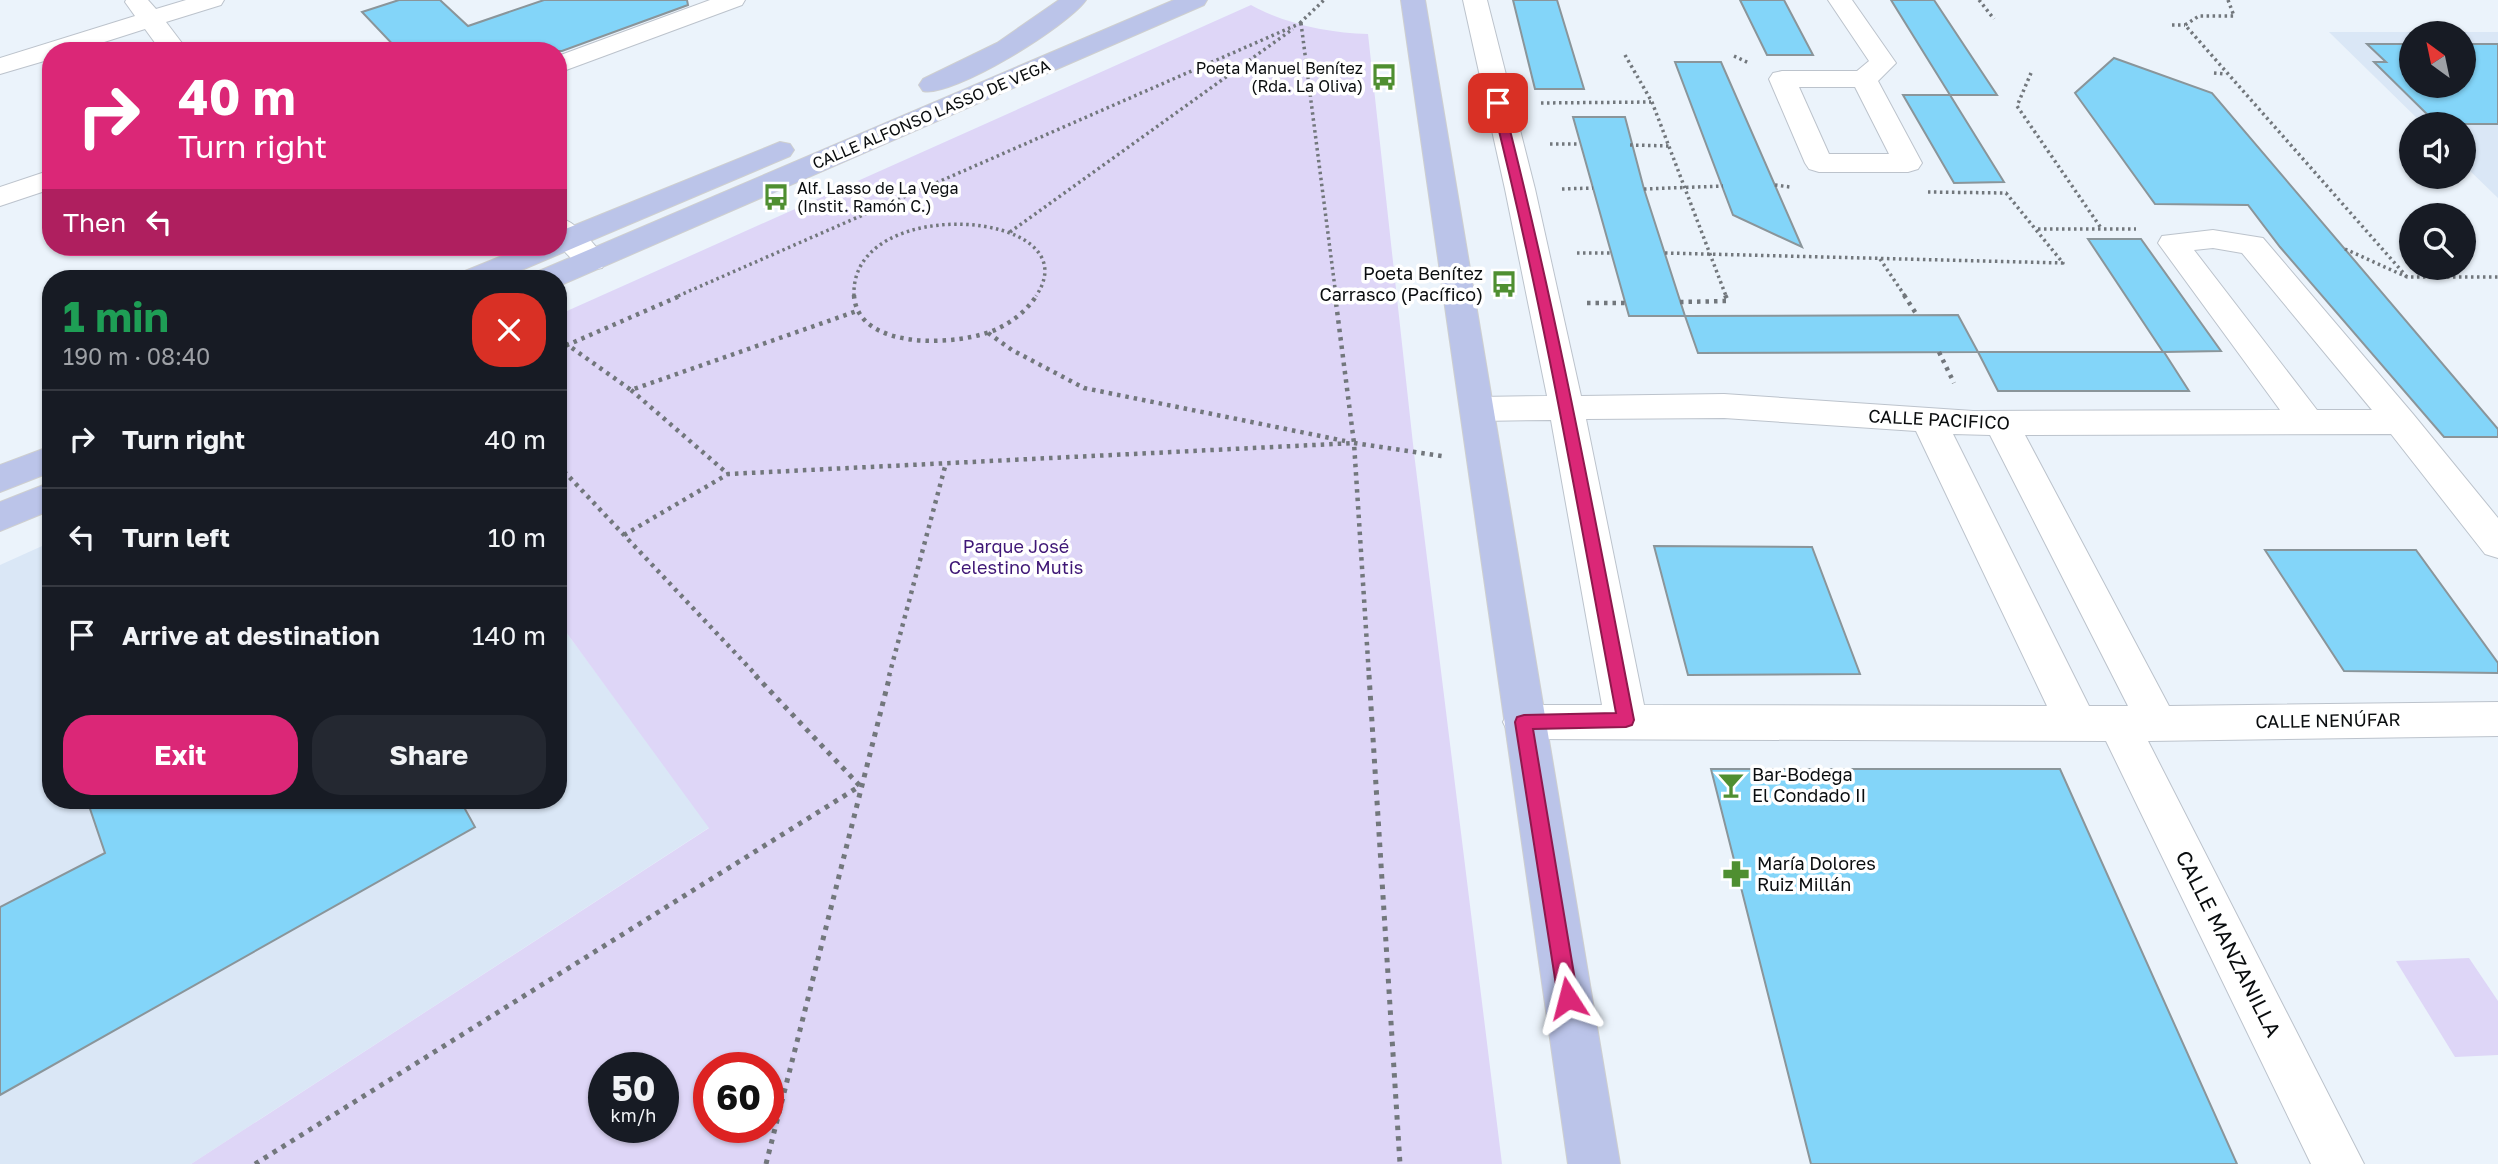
<!DOCTYPE html>
<html lang="en">
<head>
<meta charset="utf-8">
<style>
  :root { --surface:#171b24; --page:#242831; --text:#f1f3f6; --muted:#9ea1a6; --line:#363941; --accent:#db2777 }
  body { margin:0; font-family:"Golos Text",sans-serif; background:var(--page); color:var(--text); height:100vh; display:flex; flex-direction:column; font-size:26px; white-space:nowrap }
  * { box-sizing:border-box; margin:0 }
  p { font-size:23px; color:var(--muted) }
  .icon { flex:none; width:38px; height:38px; fill:none; stroke:currentColor; stroke-width:2; stroke-linecap:round; stroke-linejoin:round }
  .map { position:relative; flex:1; overflow:hidden }
  .sheet { position:absolute; left:42px; top:270px; width:525px; height:539px; display:flex; flex-direction:column; background:var(--surface); border-radius:28px; box-shadow:0 2px 5px #0004 }
  .sheet>* { flex:none }
  .guide { position:absolute; left:42px; top:42px; width:525px; height:214px; border-radius:28px; box-shadow:0 2px 5px #0004; background:#db2777; color:#fff; overflow:hidden }
  .needle { width:46px; rotate:327deg }
  .fabs { position:absolute; left:2399px; top:21px; display:grid; gap:14px }
  .fabs a { display:grid; place-items:center; width:77px; height:77px; border-radius:50%; background:var(--surface); box-shadow:0 2px 5px #0004; font-size:35px }
  .speed { position:absolute; left:588px; top:1052px; display:flex; gap:14px; font-size:35px; font-weight:700; text-align:center }
  .speed>* { display:grid; place-content:center; width:91px; height:91px; border-radius:50%; background:var(--surface); box-shadow:0 2px 5px #0004; line-height:1 }
  .speed small { font-size:18px; font-weight:400 }
  .speed .limit { border:10px solid #d22; background:#fff; color:#111 }
  .pin { position:absolute; display:grid; place-items:center; width:60px; height:60px; color:#fff; margin:-30px; border-radius:14px; box-shadow:0 4px 10px #0006 }
  .me { position:absolute; width:77px; margin:-38px; rotate:351deg; stroke-linejoin:round; filter:drop-shadow(0 0 5px #0008) }
  .turn { display:flex; align-items:center; gap:24px; height:147px; padding:0 21px; font-size:32px }
  .turn .icon { width:91px; height:91px; stroke-width:2.5 }
  .turn b { display:block; font-size:49px; line-height:60px }
  .then { display:flex; align-items:center; height:66px; padding:0 21px; background:#0003; gap:14px; font-size:26px }
  .round { display:grid; place-items:center; flex:none; width:74px; height:74px; border-radius:28px; background:var(--page) }
  .head { display:flex; align-items:center; justify-content:space-between; height:119px; padding:0 21px }
  h1 { font-size:42px; font-weight:700; line-height:52px; color:#1e9e55 }
  .action { display:flex; gap:14px; margin-top:auto; padding:14px 21px }
  .action a { flex:1; height:80px; border-radius:28px; background:var(--accent); color:#fff; font-size:28px; font-weight:700; line-height:80px; text-align:center }
  .action a+a { background:var(--page); color:var(--text) }
  ul { padding:0; list-style:none }
  li { display:flex; align-items:center; gap:21px; height:98px; padding:0 21px; border-top:2px solid var(--line) }
  li div { flex:1 }
  li b { display:block; font-size:26px }
  li em { font-style:normal }
  .map>svg:first-child { display:block }
  .built { fill:#dae7f6; fill-rule:evenodd }
  .green { fill:#ded6f7; fill-rule:evenodd }
  .building { fill:#83d5f9; stroke:#8a959a; stroke-width:2 }
  .lines { fill:none; stroke-linecap:round; stroke-linejoin:round }
  .minor-casing { stroke:#bcc3cc; stroke-width:2 }
  .major-casing { stroke:#cecfcf; stroke-width:2 }
  .path-far2 { stroke:#72777c; stroke-width:3.5; stroke-dasharray:2.5 3.5; stroke-linecap:butt }
  .path-far1 { stroke:#72777c; stroke-width:4.5; stroke-dasharray:3.5 5; stroke-linecap:butt }
  .path { stroke:#72777c; stroke-width:5; stroke-dasharray:4.5 6; stroke-linecap:butt }
  .minor { fill:#fff; fill-rule:evenodd }
  .major { fill:#bbc4e9; fill-rule:evenodd }
  .route { fill:#db2777; stroke:#8e194d; stroke-width:2 }
  .labels { text-anchor:middle; stroke-width:7; stroke-linejoin:round; paint-order:stroke }
  .far-poi-label { font-size:16px; fill:#0a0d0f; stroke:#fff; text-anchor:end }
  .far-street-label { font-size:16px; fill:#0a0d0f; stroke:#fff }
  .poi-label { font-size:18px; fill:#0a0d0f; stroke:#fff; text-anchor:start }
  .street-label { font-size:18px; fill:#0a0d0f; stroke:#fff }
  .park-label { font-size:18px; fill:#3f1776; stroke:#fff }
  .near-street-label { font-size:21px; fill:#0a0d0f; stroke:#fff }
</style>
</head>
<body>
<div class="map">
<svg width="2498" height="1164" viewBox="0 0 2498 1164">
  <rect width="100%" height="100%" fill="#ebf3fb"/>
  <!-- built -->
  <g class="built">
    <path d="M 2329,32 L 2498,32 L 2498,198 L 2464,165 L 2464,124 L 2423,124 ZM 2412,33 L 2464,33 L 2464,86 L 2412,86 Z"/>
    <path d="M 51,542 L 51,800 L 558,800 L 558,621 L 710,827 L 191,1164 L 0,1164 L 0,565 Z"/>
  </g>
  <!-- green -->
  <g class="green">
    <path d="M 1251,5 C 1285,24 1330,33 1368,34 L 1414,453 L 1502,1164 L 191,1164 L 709,828 L 558,621 L 558,315 ZM 604,1068 L 663,1068 L 663,1127 L 604,1127 ZM 709,1068 L 768,1068 L 768,1127 L 709,1127 Z"/>
    <path d="M 2469,958 L 2498,1001 L 2498,1055 L 2455,1057 L 2396,961 Z"/>
  </g>
  <!-- building -->
  <g class="building">
    <path d="M 399,0 L 440,0 L 468,26 L 544,0 L 687,0 L 688,5 L 562,51 L 399,51 L 362,12 Z"/>
    <path d="M 1513,0 L 1557,0 L 1584,89 L 1535,89 Z"/>
    <path d="M 1740,0 L 1784,0 L 1813,55 L 1767,55 Z"/>
    <path d="M 1891,0 L 1934,0 L 1997,95 L 1950,95 L 2004,182 L 1954,183 L 1903,95 L 1950,95 Z"/>
    <path d="M 2367,44 L 2412,44 L 2412,86 L 2464,86 L 2464,44 L 2498,44 L 2498,124 L 2437,124 L 2374,62 L 2386,62 Z"/>
    <path d="M 2114,58 L 2212,93 L 2498,429 L 2498,437 L 2444,437 L 2280,247 L 2248,205 L 2155,204 L 2075,93 Z"/>
    <path d="M 1675,62 L 1721,62 L 1802,247 L 1733,215 Z"/>
    <path d="M 1573,117 L 1625,117 L 1644,189 L 1685,316 L 1958,315 L 1978,352 L 1698,353 L 1685,316 L 1629,316 Z"/>
    <path d="M 2088,239 L 2141,239 L 2221,351 L 2164,352 L 2189,391 L 1998,391 L 1978,352 L 2163,352 Z"/>
    <path d="M 1654,546 L 1812,547 L 1860,674 L 1688,675 Z"/>
    <path d="M 2265,550 L 2416,550 L 2498,663 L 2498,673 L 2344,671 Z"/>
    <path d="M 1711,769 L 2060,769 L 2237,1164 L 1811,1164 Z"/>
    <path d="M 87,800 L 460,800 L 475,827 L 0,1095 L 0,907 L 105,853 Z"/>
  </g>
  <g class="lines">
    <defs>
      <g id="minor">
        <path d="M 126,0 L 148,0 L 156,9 L 186,0 L 224,0 L 221,5 L 166,22 L 188,51 L 161,51 L 145,29 L 76,51 L 51,51 L 51,59 L 0,74 L 0,58 L 135,16 L 125,2 Z"/>
        <path d="M 710,0 L 745,0 L 742,5 L 558,73 L 558,56 Z"/>
        <path d="M 1463,0 L 1487,0 L 1535,189 L 1581,396 L 1724,394 L 1973,411 L 2280,410 L 2158,243 L 2162,236 L 2213,230 L 2263,238 L 2413,414 L 2498,518 L 2498,558 L 2485,554 L 2391,434 L 2025,435 L 2169,706 L 2498,702 L 2498,736 L 2148,741 L 2364,1164 L 2311,1164 L 2106,741 L 1524,739 L 1509,734 L 1503,722 L 1509,710 L 1524,705 L 1602,705 L 1551,420 L 1478,421 L 1466,417 L 1461,409 L 1466,401 L 1478,397 L 1547,396 L 1505,189 ZM 2213,248 L 2242,253 L 2372,410 L 2317,410 L 2194,250 ZM 1724,418 L 1916,431 L 2047,706 L 1644,705 L 1586,419 ZM 1953,434 L 1990,435 L 2128,706 L 2089,706 Z"/>
        <path d="M 1828,0 L 1852,0 L 1896,63 L 1878,81 L 1922,163 L 1918,169 L 1908,172 L 1819,172 L 1809,169 L 1805,163 L 1769,79 L 1773,73 L 1782,71 L 1857,71 L 1869,61 ZM 1799,87 L 1855,87 L 1889,154 L 1829,154 Z"/>
        <path d="M 51,170 L 51,189 L 0,206 L 0,187 Z"/>
        <path d="M 558,217 C 577,222 596,245 606,261 L 602,268 C 580,273 572,259 558,244 Z"/>
      </g>
      <g id="major">
        <path d="M 1059,0 L 1086,0 C 1068,26 952,98 923,91 L 919,85 L 923,79 L 997,43 Z"/>
        <path d="M 1174,0 L 1207,0 L 1204,5 L 561,285 L 558,286 L 558,278 L 534,278 L 539,271 Z"/>
        <path d="M 1401,0 L 1425,0 L 1620,1164 L 1568,1164 Z"/>
        <path d="M 780,142 L 790,144 L 794,150 L 790,156 L 503,278 L 460,278 L 465,271 L 524,247 L 558,247 L 558,232 Z"/>
        <path d="M 51,446 L 51,472 L 0,492 L 0,465 Z"/>
        <path d="M 51,482 L 51,510 L 0,531 L 0,502 Z"/>
      </g>
    </defs>
    <!-- minor casing -->
    <use href="#minor" class="minor-casing"/>
    <!-- major casing -->
    <use href="#major" class="major-casing"/>
    <!-- path-far2 -->
    <g class="path-far2">
      <path d="M 1979,0 L 1994,19"/>
      <path d="M 2228,0 L 2234,16 L 2199,16 L 2185,25 L 2407,277"/>
      <path d="M 1300,23 L 1324,0"/>
      <path d="M 1301,23 L 1336,296"/>
      <path d="M 2172,25 L 2185,25"/>
      <path d="M 1625,55 L 1652,102 L 1726,296"/>
      <path d="M 1734,56 L 1749,63"/>
      <path d="M 2031,73 L 2017,106 L 2101,228"/>
      <path d="M 2214,73 L 2226,74"/>
      <path d="M 1541,103 L 1651,102"/>
      <path d="M 1550,144 L 1580,144"/>
      <path d="M 1630,145 L 1670,146"/>
      <path d="M 1775,185 L 1790,187"/>
      <path d="M 1562,189 L 1593,188"/>
      <path d="M 1644,189 L 1723,186"/>
      <path d="M 2038,229 L 2136,229"/>
      <path d="M 1010,232 L 1293,29"/>
      <path d="M 2345,249 L 2407,277 L 2498,277"/>
      <path d="M 1577,253 L 1611,253"/>
      <path d="M 1665,253 L 2063,263 L 2006,193 L 1928,192"/>
      <path d="M 1880,259 L 1905,296"/>
      <path d="M 678,296 L 1301,23"/>
      <path d="M 854,296 C 849,191 1094,210 1036,296"/>
    </g>
    <!-- path-far1 -->
    <g class="path-far1">
      <path d="M 854,295 C 857,352 961,346 997,329 C 1014,321 1027,310 1037,295"/>
      <path d="M 1335,295 L 1354,443 L 1369,676"/>
      <path d="M 1904,295 L 1917,315"/>
      <path d="M 1680,302 L 1728,301 L 1725,295"/>
      <path d="M 1587,303 L 1625,303"/>
      <path d="M 988,333 L 1012,350 L 1084,388 L 1345,441"/>
      <path d="M 558,338 L 631,390 L 857,311"/>
      <path d="M 558,349 L 682,295"/>
      <path d="M 1939,352 L 1954,383"/>
      <path d="M 631,390 L 728,474"/>
      <path d="M 1354,443 L 1442,456"/>
      <path d="M 558,465 L 757,676"/>
      <path d="M 624,535 L 728,474 L 1354,443"/>
      <path d="M 889,676 L 946,463"/>
    </g>
    <!-- path -->
    <g class="path">
      <path d="M 1369,675 L 1400,1164"/>
      <path d="M 255,1164 L 860,786 L 755,675"/>
      <path d="M 766,1164 L 890,675"/>
    </g>
    <!-- minor -->
    <use href="#minor" class="minor"/>
    <!-- major -->
    <use href="#major" class="major"/>
  </g>
  <!-- route -->
  <path class="route" d="M 1498,100 L 1503,103 C 1556,307 1594,514 1634,720 L 1632,725 L 1626,727 L 1533,729 L 1578,998 L 1575,1005 L 1568,1008 L 1561,1005 L 1558,998 L 1515,722 L 1517,717 L 1524,715 L 1616,713 C 1578,509 1543,304 1492,103 Z"/>
  <!-- icons -->
  <defs>
    <symbol id="bus-bare" viewBox="-9 -9 18 18"><path d="M-5-6H5V4H4V6H2V4H-2V6H-4V4H-5ZM-3.5-4V0h7V-4ZM-3.5 1.2v1.5H-2V1.2ZM2 1.2v1.5H3.5V1.2Z" fill="#4f8f31" stroke="#fff" stroke-width="2.5" paint-order="stroke"/></symbol>
    <symbol id="bar-bare" viewBox="-9 -9 18 18"><path d="M-6-5H6L.8 .8V4.5H3.5V6h-7V4.5H-.8V.8Z" fill="#4f8f31" stroke="#fff" stroke-width="2.5" paint-order="stroke"/></symbol>
    <symbol id="pharmacy-bare" viewBox="-9 -9 18 18"><path d="M-2-6h4v4h4v4h-4v4h-4v-4h-4v-4h4Z" fill="#4f8f31" stroke="#fff" stroke-width="2.5" paint-order="stroke"/></symbol>
  </defs>
  <g fill-rule="evenodd">
    <use href="#bus-bare" x="1365" y="58" width="38" height="38"/>
    <use href="#bus-bare" x="757" y="178" width="38" height="38"/>
    <use href="#bus-bare" x="1485" y="265" width="38" height="38"/>
    <use href="#bar-bare" x="1712" y="766" width="38" height="38"/>
    <use href="#pharmacy-bare" x="1717" y="855" width="38" height="38"/>
  </g>
  <g class="labels">
    <!-- far-poi labels -->
    <g class="far-poi-label">
      <text x="1363" y="74">Poeta Manuel Benítez<tspan x="1363" dy="18">(Rda. La Oliva)</tspan></text>
      <text x="797" y="194" text-anchor="start">Alf. Lasso de La Vega<tspan x="797" dy="18">(Instit. Ramón C.)</tspan></text>
    </g>
    <!-- far-street labels -->
    <g class="far-street-label">
      <text transform="translate(931 114) rotate(-23)" y="6">CALLE ALFONSO LASSO DE VEGA</text>
    </g>
    <!-- poi labels -->
    <g class="poi-label">
      <text x="1483" y="280" text-anchor="end">Poeta Benítez<tspan x="1483" dy="21">Carrasco (Pacífico)</tspan></text>
      <text x="1752" y="781">Bar-Bodega<tspan x="1752" dy="21">El Condado II</tspan></text>
      <text x="1757" y="870">María Dolores<tspan x="1757" dy="21">Ruiz Millán</tspan></text>
    </g>
    <!-- street labels -->
    <g class="street-label">
      <text transform="translate(1939 420) rotate(3)" y="6">CALLE PACIFICO</text>
      <text transform="translate(2328 721) rotate(-1)" y="6">CALLE NENÚFAR</text>
    </g>
    <!-- park labels -->
    <g class="park-label">
      <text x="1016" y="553">Parque José<tspan x="1016" dy="21">Celestino Mutis</tspan></text>
    </g>
    <!-- near-street labels -->
    <g class="near-street-label">
      <text transform="translate(2228 944) rotate(63)" y="7">CALLE MANZANILLA</text>
    </g>
  </g>
</svg>
<div class="fabs">
<a><svg class="needle" viewBox="-14 -14 28 28"><path d="M0-13l5 13h-10z" fill="#e53935"/><path d="M0 13l5-13h-10z" fill="#9ea1a6"/></svg></a>
<a><svg class="icon" aria-label="sound" viewBox="0 0 24 24"><path d="M4 9h4l5-4v14l-5-4H4zM17 9q2 3 0 6"/></svg></a>
<a><svg class="icon" aria-label="search" viewBox="0 0 24 24"><circle cx="10" cy="10" r="6"/><path d="M15 15l6 6"/></svg></a>
</div>
<div class="speed"><div>50<small>km/h</small></div><div class="limit">60</div></div>
<div class="pin" style="left:1498px;top:103px;background:#d93025"><svg class="icon" aria-label="arrive" viewBox="0 0 24 24"><path d="M6 21V4h12l-3 4 3 4H6"/></svg></div>
<svg class="me" style="left:1568px;top:998px" viewBox="-20 -20 40 40"><path d="M0-17L14 15 0 8-14 15z" fill="#db2777" stroke="#fff" stroke-width="4"/></svg>
<div class="guide">
<div class="turn"><svg class="icon" aria-label="right" viewBox="0 0 24 24"><path d="M7 20v-9h11M14 6l5 5-5 5"/></svg><div><b>40 m</b>Turn right</div></div>
<div class="then">Then<svg class="icon" aria-label="left" viewBox="0 0 24 24"><path d="M17 20v-9H6M10 6l-5 5 5 5"/></svg></div>
</div>
<section class="sheet">
<div class="head"><div><h1>1 min</h1><p>190 m · 08:40</p></div><a class="round" style="background:#d93025;color:#fff"><svg class="icon" aria-label="close" viewBox="0 0 24 24"><path d="M6 6l12 12M18 6L6 18"/></svg></a></div>
<ul>
<li><svg class="icon" aria-label="right" viewBox="0 0 24 24"><path d="M7 20v-9h11M14 6l5 5-5 5"/></svg><div><b>Turn right</b></div><em>40 m</em></li>
<li><svg class="icon" aria-label="left" viewBox="0 0 24 24"><path d="M17 20v-9H6M10 6l-5 5 5 5"/></svg><div><b>Turn left</b></div><em>10 m</em></li>
<li><svg class="icon" aria-label="arrive" viewBox="0 0 24 24"><path d="M6 21V4h12l-3 4 3 4H6"/></svg><div><b>Arrive at destination</b></div><em>140 m</em></li>
</ul>
<div class="action"><a>Exit</a><a>Share</a></div>
</section>
</div>
</body>
</html>
